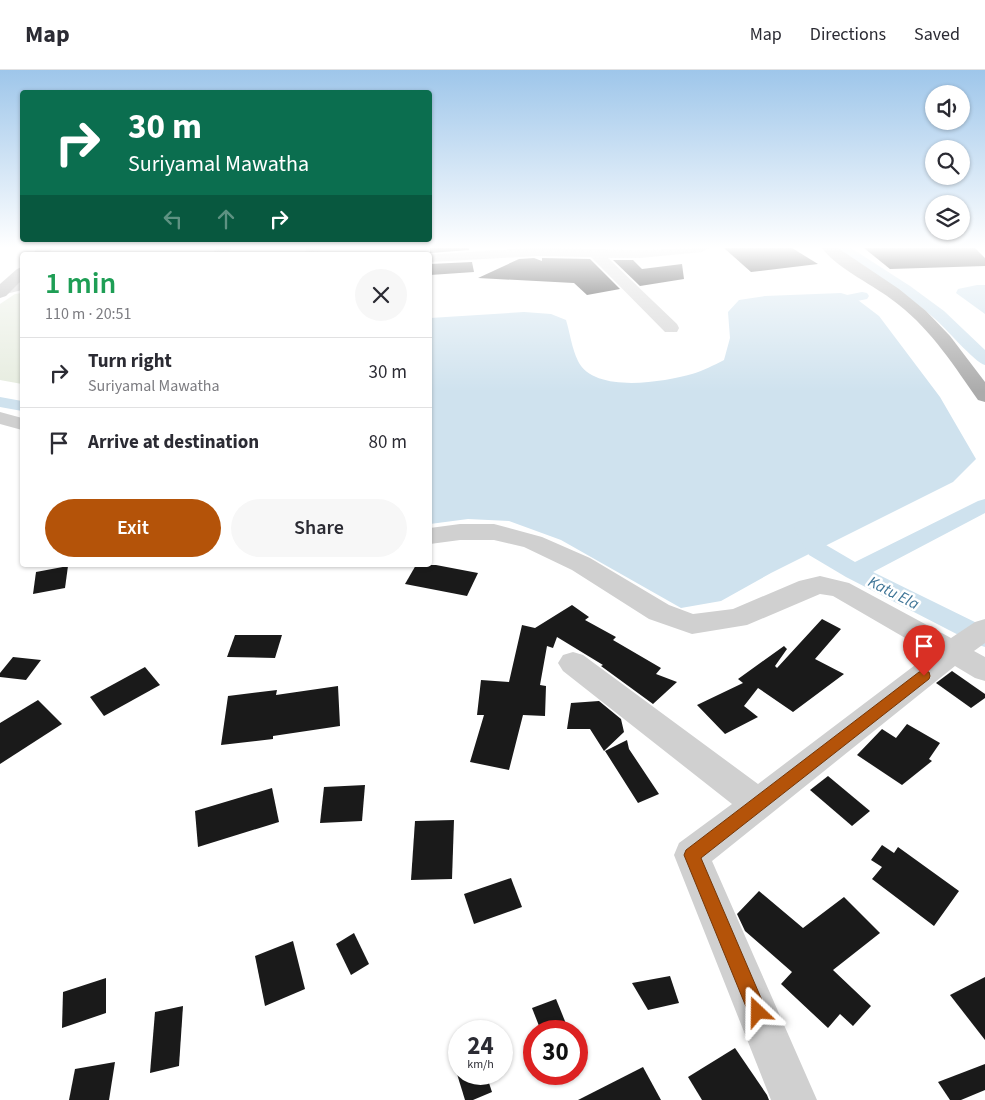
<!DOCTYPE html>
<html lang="en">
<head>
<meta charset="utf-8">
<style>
  :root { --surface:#fff; --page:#f7f7f7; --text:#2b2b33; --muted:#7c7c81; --line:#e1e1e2; --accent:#b45309 }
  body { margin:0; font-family:"Source Sans 3",sans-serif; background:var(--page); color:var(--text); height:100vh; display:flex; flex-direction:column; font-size:19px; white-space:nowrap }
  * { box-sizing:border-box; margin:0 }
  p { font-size:16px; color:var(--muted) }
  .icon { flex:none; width:28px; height:28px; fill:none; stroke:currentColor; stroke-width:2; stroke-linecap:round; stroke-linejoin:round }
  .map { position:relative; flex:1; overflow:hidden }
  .panel { position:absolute; left:20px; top:182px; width:412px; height:315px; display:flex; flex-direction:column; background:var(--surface); border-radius:5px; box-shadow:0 1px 4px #0004 }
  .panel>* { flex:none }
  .banner { position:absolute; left:20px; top:20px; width:412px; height:152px; border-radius:5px; box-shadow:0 1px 4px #0004; background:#0b6e4f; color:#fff; overflow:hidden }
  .fabs { position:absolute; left:925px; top:15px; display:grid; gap:10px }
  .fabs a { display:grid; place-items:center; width:45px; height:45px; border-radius:50%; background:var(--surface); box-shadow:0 1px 4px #0004; font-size:25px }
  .speed { position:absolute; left:448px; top:950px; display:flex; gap:10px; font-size:25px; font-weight:700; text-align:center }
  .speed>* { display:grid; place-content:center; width:65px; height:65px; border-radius:50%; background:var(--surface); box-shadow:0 1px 4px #0004; line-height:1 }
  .speed small { font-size:12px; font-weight:400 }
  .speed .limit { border:8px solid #d22; background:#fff; color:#111 }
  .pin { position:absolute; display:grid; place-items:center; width:42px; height:42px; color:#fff; margin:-51px -21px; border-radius:50% 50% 50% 0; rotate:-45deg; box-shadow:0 0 5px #0007 }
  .pin .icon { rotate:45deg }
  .me { position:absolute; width:55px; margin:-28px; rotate:337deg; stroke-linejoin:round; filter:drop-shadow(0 0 4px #0008) }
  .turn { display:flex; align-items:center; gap:18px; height:105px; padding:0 25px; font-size:22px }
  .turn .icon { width:65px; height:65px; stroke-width:2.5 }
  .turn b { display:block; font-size:35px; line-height:42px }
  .lanes { display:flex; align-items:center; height:48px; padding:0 25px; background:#0003; justify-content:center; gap:25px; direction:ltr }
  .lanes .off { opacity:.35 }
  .round { display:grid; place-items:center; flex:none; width:52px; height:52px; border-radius:26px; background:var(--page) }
  .headline { display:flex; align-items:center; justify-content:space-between; height:85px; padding:0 25px }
  h1 { font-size:30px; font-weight:600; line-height:38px; color:#1e9e55 }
  .cta { display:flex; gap:10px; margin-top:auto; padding:10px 25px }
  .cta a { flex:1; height:58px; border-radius:30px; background:var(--accent); color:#fff; font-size:20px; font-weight:600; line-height:58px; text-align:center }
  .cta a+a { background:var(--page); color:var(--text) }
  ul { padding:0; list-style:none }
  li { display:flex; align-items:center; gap:15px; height:70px; padding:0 25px; border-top:1px solid var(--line) }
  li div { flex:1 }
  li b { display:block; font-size:19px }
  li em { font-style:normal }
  header { display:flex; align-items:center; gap:30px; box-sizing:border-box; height:70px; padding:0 25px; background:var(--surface); border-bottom:1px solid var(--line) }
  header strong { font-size:24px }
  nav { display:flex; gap:28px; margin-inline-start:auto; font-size:18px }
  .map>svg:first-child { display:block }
  .green { fill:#e6ecdf }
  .water { fill:#cfe2ee }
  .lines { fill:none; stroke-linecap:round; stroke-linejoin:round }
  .canal { fill:#cfe2ee; fill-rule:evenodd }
  .building { fill:#1a1a1a }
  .street { fill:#d0d0d0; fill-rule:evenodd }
  .primary { fill:#ababab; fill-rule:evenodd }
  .route { fill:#b45309; stroke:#753606 }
  .labels { text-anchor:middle; stroke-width:5; stroke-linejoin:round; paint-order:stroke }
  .water-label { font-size:16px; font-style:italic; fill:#3f7597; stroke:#fff }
</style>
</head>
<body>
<header>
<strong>Map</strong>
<nav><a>Map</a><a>Directions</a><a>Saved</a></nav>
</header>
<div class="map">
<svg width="985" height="1030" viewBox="0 0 985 1030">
  <rect width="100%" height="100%" fill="#fff"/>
  <!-- green -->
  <path class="green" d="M 22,223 L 22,314 L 0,310 L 0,234 L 15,224 Z"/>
  <!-- water -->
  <g class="water">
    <path d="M 977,215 L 985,215 L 985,244 L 956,223 L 958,219 Z"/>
    <path d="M 841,223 L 854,227 L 879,246 L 940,327 L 976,389 L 953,412 L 771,503 L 721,531 L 681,538 L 561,470 L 509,451 L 468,449 L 430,454 L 430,248 L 524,242 L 551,244 L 566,250 C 570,263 572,279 578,291 C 594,324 664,312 692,304 C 703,301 714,295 724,290 L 730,268 L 728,242 L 739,230 L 765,226 Z"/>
  </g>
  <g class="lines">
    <!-- canal -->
    <g class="canal">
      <path d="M 837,178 L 851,178 L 910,216 L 944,241 L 985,280 L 985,295 C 975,293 945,257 934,248 C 916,232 895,218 875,205 C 862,197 846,190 837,178 Z"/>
      <path d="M 862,222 L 867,223 L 869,226 L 867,229 L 837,235 L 823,242 L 818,241 L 816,238 L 827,229 Z"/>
      <path d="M 0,327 L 22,331 L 22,341 L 0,337 Z"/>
      <path d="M 985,429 L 985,443 L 873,502 L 985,557 L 985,577 L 976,574 L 846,507 L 809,485 L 794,458 L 800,448 L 808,446 L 816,448 L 819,453 L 816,458 L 826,475 L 855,492 L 978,431 Z"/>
    </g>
  </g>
  <!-- building -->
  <g class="building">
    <path d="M 430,178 L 469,178 L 469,180 L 430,183 Z"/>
    <path d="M 724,178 L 792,178 L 818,194 L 751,202 Z"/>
    <path d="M 864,178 L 975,178 L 985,188 L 985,196 L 890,199 Z"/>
    <path d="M 534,188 L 542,191 L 542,188 L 590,189 L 620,219 L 587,225 L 574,213 L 478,208 L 519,189 Z"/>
    <path d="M 613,190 L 633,190 L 642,199 L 682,194 L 684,209 L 640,216 Z"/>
    <path d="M 472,192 L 474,202 L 430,205 L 430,194 Z"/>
    <path d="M 416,495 L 436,495 L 478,503 L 467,526 L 405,514 Z"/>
    <path d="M 68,496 L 65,518 L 33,524 L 36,502 Z"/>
    <path d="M 572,535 L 589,547 L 585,550 L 616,567 L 613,570 L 661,598 L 656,604 L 677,612 L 653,634 L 601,596 L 603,595 L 557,567 L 553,578 L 547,576 L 540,615 L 546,616 L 545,646 L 523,645 L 509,700 L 470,692 L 484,645 L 477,645 L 481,610 L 509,612 L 522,555 L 535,558 Z"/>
    <path d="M 822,549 L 841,559 L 815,589 L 844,604 L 793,642 L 758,618 L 744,636 L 758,647 L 725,664 L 697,635 L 743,613 L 738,609 L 784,576 L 787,579 L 775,596 L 777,598 Z"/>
    <path d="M 235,565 L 282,565 L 275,588 L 227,587 Z"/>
    <path d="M 13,587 L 41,590 L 26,610 L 0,607 L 0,603 Z"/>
    <path d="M 145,597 L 160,615 L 104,646 L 90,627 Z"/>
    <path d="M 952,601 L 985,624 L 985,628 L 971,638 L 936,613 Z"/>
    <path d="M 338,616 L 340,656 L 273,666 L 273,669 L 221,675 L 228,626 L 277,620 L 276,625 Z"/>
    <path d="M 38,630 L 62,654 L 0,694 L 0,653 Z"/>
    <path d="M 599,631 L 621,649 L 624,662 L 604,681 L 590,659 L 567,659 L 571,633 Z"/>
    <path d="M 907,654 L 940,673 L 929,689 L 932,691 L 902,715 L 857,685 L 882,659 L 896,668 Z"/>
    <path d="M 627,670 L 629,679 L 659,724 L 638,733 L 605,681 Z"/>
    <path d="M 828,706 L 870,741 L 852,756 L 810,720 Z"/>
    <path d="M 365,715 L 362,751 L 320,753 L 324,717 Z"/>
    <path d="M 272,718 L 279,752 L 198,777 L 195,741 Z"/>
    <path d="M 454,750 L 452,809 L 411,810 L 415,751 Z"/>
    <path d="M 882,775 L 894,783 L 898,777 L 959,821 L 934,856 L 872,809 L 882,797 L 871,790 Z"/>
    <path d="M 511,808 L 522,837 L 474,854 L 464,824 Z"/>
    <path d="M 759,821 L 803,858 L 844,827 L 880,863 L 833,900 L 871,936 L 853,956 L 840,944 L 828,958 L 781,914 L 792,902 L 745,861 L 737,844 Z"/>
    <path d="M 354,863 L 369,894 L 351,905 L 336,874 Z"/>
    <path d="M 293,871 L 305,919 L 265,936 L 255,886 Z"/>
    <path d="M 670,906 L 679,933 L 648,940 L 632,913 Z"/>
    <path d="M 985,907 L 985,970 L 950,925 Z"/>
    <path d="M 106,908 L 106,943 L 62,958 L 63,922 Z"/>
    <path d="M 556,929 L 569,961 L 541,961 L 532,938 Z"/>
    <path d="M 183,936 L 179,996 L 150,1003 L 155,942 Z"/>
    <path d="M 735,978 L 767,1025 L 769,1030 L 702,1030 L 688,1007 Z"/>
    <path d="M 115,992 L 109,1030 L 69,1030 L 75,999 Z"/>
    <path d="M 985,994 L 985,1020 L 961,1030 L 950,1030 L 938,1012 Z"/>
    <path d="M 643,997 L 661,1030 L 578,1030 Z"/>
    <path d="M 457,1004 L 486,1004 L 492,1022 L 473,1030 L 465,1030 Z"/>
  </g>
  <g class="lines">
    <!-- street -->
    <g class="street">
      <path d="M 217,178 L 232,178 L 226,185 L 211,185 Z"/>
      <path d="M 307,178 L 321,178 L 318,185 L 304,185 Z"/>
      <path d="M 530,178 L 640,180 L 709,178 L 702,182 L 640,188 L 608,188 L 677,254 L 679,258 L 677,262 L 665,262 L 591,187 L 537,186 L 430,192 L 430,185 L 425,185 Z"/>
      <path d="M 22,211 L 22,220 L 6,224 L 0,221 L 1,216 Z"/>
      <path d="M 0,342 L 22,348 L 22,360 L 0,354 Z"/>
      <path d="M 460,454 L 494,454 L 542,467 L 590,488 L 669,535 L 693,544 L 733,539 L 799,511 L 820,506 L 849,513 L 951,568 L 975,552 L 985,549 L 985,573 L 974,581 L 985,587 L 985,611 L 975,608 L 955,596 L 712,791 L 817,1030 L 771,1030 L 674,785 L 679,773 L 732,734 L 563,601 L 558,593 L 563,585 L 573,582 L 583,585 L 758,714 L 931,583 L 833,526 L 820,524 L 747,555 L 692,564 L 649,549 L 572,500 L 524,477 L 494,470 L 460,470 L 430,474 L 430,458 Z"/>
    </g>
    <!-- primary -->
    <g class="primary">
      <path d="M 37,178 L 53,178 L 47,185 L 32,185 Z"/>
      <path d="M 822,178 L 838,178 L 899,219 L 926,241 L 950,266 L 985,312 L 985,332 L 978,330 C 955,297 932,261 899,235 C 878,217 837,199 822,178 Z"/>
      <path d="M 22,197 L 22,210 L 6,226 L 0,228 L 0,214 L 17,199 Z"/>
    </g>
  </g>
  <!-- sky -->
  <linearGradient id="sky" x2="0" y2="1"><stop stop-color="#9ec6ea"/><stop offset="0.55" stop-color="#fff"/><stop offset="1" stop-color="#fff" stop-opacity="0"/></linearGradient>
  <rect width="985" height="322" fill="url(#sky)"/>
  <!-- route -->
  <path class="route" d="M 924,601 L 929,602 L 930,606 L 929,609 L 701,788 L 767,942 L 764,949 L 758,952 L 751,949 L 684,785 L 686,780 L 919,602 Z"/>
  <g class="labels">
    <!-- water labels -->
    <g class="water-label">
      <text transform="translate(894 522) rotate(27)" y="6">Katu Ela</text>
    </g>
  </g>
</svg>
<div class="fabs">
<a><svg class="icon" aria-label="sound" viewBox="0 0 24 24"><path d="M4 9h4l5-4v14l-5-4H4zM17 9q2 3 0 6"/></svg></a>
<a><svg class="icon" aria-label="search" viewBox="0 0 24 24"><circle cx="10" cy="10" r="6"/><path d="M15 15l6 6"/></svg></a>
<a><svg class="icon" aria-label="layers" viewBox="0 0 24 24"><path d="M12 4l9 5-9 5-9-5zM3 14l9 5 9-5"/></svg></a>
</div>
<div class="speed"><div>24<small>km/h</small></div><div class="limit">30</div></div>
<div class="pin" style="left:924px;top:606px;background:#d93025"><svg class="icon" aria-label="arrive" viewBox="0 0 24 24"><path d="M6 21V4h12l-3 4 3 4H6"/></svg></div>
<svg class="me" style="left:758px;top:942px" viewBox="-20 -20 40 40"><path d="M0-17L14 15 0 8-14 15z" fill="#b45309" stroke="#fff" stroke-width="4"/></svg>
<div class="banner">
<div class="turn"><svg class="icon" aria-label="right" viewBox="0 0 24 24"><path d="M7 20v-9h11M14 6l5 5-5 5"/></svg><div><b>30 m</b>Suriyamal Mawatha</div></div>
<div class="lanes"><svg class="icon off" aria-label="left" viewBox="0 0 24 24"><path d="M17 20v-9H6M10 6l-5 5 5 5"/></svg><svg class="icon off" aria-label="ahead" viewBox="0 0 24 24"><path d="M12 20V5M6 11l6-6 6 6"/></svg><svg class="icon" aria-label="right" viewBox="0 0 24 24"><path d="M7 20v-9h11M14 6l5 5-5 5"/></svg></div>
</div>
<section class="panel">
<div class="headline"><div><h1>1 min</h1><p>110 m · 20:51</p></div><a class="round"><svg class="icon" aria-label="close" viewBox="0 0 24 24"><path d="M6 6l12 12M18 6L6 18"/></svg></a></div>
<ul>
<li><svg class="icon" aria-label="right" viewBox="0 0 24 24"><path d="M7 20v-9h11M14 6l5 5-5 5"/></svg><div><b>Turn right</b><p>Suriyamal Mawatha</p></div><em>30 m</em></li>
<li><svg class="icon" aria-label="arrive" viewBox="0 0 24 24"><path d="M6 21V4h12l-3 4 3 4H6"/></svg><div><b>Arrive at destination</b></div><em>80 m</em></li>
</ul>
<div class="cta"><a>Exit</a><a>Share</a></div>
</section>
</div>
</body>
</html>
